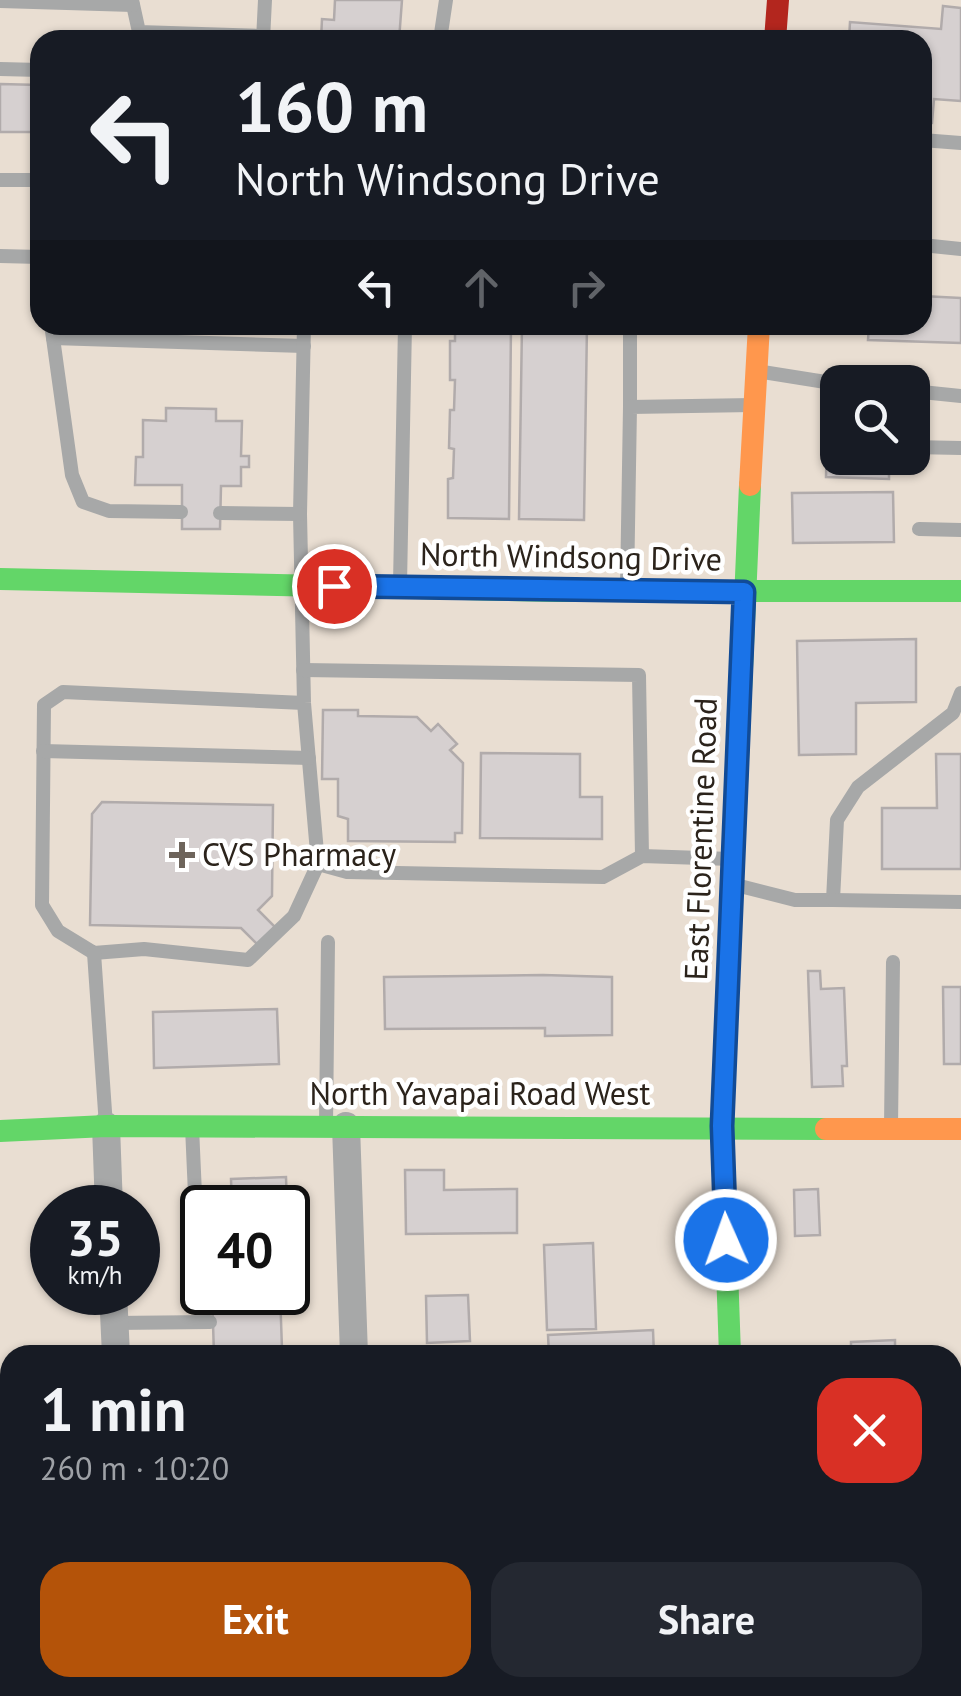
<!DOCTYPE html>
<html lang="en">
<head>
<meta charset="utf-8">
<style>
  :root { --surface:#171b24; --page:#242831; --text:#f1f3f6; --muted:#9ea1a6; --accent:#b45309 }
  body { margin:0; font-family:"PT Sans",sans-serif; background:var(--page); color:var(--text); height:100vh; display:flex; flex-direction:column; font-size:38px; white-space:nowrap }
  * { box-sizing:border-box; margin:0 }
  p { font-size:32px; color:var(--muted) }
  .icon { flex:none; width:55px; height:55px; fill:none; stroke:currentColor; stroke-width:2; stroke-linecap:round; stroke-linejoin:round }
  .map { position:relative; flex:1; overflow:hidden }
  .side { position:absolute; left:0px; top:1345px; width:962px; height:352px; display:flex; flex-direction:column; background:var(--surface); border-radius:30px 30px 0 0; box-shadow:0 2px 8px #0004 }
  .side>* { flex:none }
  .banner { position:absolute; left:30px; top:30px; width:902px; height:305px; border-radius:30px; box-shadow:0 2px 8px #0004; background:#171b24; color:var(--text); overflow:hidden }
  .tools { position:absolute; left:820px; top:365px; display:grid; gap:20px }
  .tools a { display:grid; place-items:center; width:110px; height:110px; border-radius:20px; background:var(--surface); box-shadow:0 2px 8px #0004; font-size:50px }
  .speed { position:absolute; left:30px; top:1185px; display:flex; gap:20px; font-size:50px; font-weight:700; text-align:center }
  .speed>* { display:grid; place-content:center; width:130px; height:130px; border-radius:50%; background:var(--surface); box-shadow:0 2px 8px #0004; line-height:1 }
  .speed small { font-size:25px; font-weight:400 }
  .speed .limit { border:5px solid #111; border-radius:15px; background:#fff; color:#111 }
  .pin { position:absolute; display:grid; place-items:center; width:85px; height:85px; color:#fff; margin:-42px; border:5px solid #fff; border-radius:50%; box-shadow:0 2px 10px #0007 }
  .me { position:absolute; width:110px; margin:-55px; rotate:358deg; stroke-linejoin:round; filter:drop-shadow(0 0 8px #0008) }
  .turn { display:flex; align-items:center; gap:35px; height:210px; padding:0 40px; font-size:45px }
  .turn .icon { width:130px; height:130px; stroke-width:2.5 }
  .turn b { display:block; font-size:70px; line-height:85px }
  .lanes { display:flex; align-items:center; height:95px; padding:0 40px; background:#0003; justify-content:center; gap:50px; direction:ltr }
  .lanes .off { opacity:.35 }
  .round { display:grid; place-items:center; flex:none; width:105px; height:105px; border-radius:30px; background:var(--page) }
  .headline { display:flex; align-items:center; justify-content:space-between; height:170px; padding:0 40px }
  h1 { font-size:60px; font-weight:800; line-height:75px }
  .primary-button { display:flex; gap:20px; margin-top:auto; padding:20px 40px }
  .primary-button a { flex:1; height:115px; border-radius:30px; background:var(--accent); color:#fff; font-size:40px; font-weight:800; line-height:115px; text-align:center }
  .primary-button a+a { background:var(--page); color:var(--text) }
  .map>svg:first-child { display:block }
  .building { fill:#d6d0d0; stroke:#b1abab; stroke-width:2.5 }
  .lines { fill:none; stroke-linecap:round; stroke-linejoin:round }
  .lane { stroke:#a7a8a8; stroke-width:14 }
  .street { stroke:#a7a8a8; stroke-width:28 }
  .fast { stroke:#63d668; stroke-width:22 }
  .slow { stroke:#ff974d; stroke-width:22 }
  .jam { stroke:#b3261e; stroke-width:22 }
  .route-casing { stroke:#114b97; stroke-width:25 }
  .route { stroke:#1a73e8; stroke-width:18 }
  .poi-dot { fill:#6e645b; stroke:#fff; stroke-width:4 }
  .labels { text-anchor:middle; stroke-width:9; stroke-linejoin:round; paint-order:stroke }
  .street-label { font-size:32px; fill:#2b231b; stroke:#fff }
  .poi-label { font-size:32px; fill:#2b231b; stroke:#fff; text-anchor:start }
</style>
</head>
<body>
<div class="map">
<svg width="961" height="1696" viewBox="0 0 961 1696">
  <rect width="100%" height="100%" fill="#e9ded2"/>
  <!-- building -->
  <g class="building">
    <path d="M 335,0 L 402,0 L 399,40 L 321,40 L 322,19 L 334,20 Z"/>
    <path d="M 943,6 L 961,8 L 961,101 L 934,99 L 932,123 L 922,122 L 922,40 L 849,40 L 850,22 L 941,29 Z"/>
    <path d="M 0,84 L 40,85 L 40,132 L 0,132 Z"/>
    <path d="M 922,296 L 961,298 L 961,343 L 868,340 L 869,325 L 922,325 Z"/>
    <path d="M 455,325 L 511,325 L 509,519 L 448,518 L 448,479 L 453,478 L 454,449 L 449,448 L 450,410 L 454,410 L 455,380 L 450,380 L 450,341 L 455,341 Z"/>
    <path d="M 522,325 L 587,325 L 584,520 L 519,519 Z"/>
    <path d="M 828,400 L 838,401 L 838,458 L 889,458 L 889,479 L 826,477 Z"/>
    <path d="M 166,408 L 216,409 L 216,421 L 242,421 L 241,456 L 249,456 L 249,467 L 241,467 L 241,486 L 221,486 L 220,529 L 182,529 L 182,485 L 135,485 L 136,457 L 143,457 L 143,420 L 166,421 Z"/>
    <path d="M 893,492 L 894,542 L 793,543 L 792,493 Z"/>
    <path d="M 916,639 L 916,702 L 856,703 L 856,754 L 799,755 L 797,641 Z"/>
    <path d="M 323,710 L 358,710 L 358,716 L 417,717 L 431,731 L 438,724 L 457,744 L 450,750 L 463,763 L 462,833 L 455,833 L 455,842 L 348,841 L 348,819 L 338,816 L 338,779 L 322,779 Z"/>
    <path d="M 481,753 L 580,754 L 580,797 L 602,797 L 602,839 L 480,838 Z"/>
    <path d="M 936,754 L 961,754 L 961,869 L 882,869 L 882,808 L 937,808 Z"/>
    <path d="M 102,802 L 273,805 L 272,896 L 258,910 L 275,927 L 258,945 L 241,928 L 90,925 L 92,814 Z"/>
    <path d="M 808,971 L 820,971 L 821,989 L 844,988 L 847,1066 L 842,1066 L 843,1086 L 812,1087 Z"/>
    <path d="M 543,975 L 612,977 L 612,1035 L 545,1036 L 545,1028 L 385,1029 L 384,977 Z"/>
    <path d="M 943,987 L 961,987 L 961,1064 L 944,1064 Z"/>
    <path d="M 277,1009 L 279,1064 L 154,1068 L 153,1012 Z"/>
    <path d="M 405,1170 L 444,1170 L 444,1190 L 517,1189 L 517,1233 L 406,1234 Z"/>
    <path d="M 286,1177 L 287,1208 L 232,1208 L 231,1179 Z"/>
    <path d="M 818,1189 L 820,1235 L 795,1236 L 794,1190 Z"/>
    <path d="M 593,1243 L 596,1329 L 547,1330 L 544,1245 Z"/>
    <path d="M 212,1292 L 280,1292 L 282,1349 L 271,1350 L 271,1355 L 214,1355 Z"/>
    <path d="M 468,1295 L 470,1341 L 427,1343 L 426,1296 Z"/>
    <path d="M 653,1330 L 654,1355 L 549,1355 L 548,1335 Z"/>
    <path d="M 895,1340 L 895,1355 L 851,1355 L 851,1342 Z"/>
    <rect x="952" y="1423" width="9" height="75"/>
    <rect x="211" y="1688" width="52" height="8"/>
    <path d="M 558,1688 L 604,1688 L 605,1696 L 558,1696 Z"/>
    <path d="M 849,1688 L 910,1688 L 910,1696 L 850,1696 Z"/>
  </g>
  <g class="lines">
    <!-- lane -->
    <g class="lane">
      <path d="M 132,0 L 139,32 L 263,36"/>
      <path d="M 0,1 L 133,5"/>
      <path d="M 263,40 L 265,0"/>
      <path d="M 440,40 L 446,0"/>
      <path d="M 0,69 L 40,70"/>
      <path d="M 922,140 L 961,143"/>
      <path d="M 0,180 L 40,180"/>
      <path d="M 922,245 L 961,249"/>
      <path d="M 0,256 L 40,257"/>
      <path d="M 51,325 L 53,338 L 304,346"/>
      <path d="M 304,325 L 300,514 L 304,703 L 318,864 L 294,916 L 248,960 L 144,949 L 94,953 L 58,931 L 42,905 L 44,705 L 63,692 L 304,703"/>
      <path d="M 53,338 L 72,475 L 83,502 L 109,511 L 181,512"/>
      <path d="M 757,371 L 838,384"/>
      <path d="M 912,391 L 961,396"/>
      <path d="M 630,407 L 630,325"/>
      <path d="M 912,447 L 961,448"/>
      <path d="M 220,513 L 300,514"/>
      <path d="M 919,529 L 961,530"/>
      <path d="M 400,584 L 405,325"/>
      <path d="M 627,587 L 630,407 L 753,405"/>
      <path d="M 303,670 L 639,675 L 642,856"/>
      <path d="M 43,751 L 309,758"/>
      <path d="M 318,864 L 347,872 L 603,877 L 642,856 L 731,859"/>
      <path d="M 732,884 L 795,900 L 833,900 L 837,820 L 858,787 L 953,713 L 961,693"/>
      <path d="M 833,900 L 961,902"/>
      <path d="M 94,953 L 106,1126"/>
      <path d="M 326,1126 L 328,942"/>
      <path d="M 891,1126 L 893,962"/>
      <path d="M 192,1127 L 199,1284"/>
      <path d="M 114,1323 L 210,1322"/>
    </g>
    <!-- street -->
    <g class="street">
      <path d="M 106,1126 L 109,1208"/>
      <path d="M 346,1126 L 354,1355"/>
      <path d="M 113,1292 L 116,1355"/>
      <path d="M 130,1688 L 131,1696"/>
      <path d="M 365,1688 L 365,1696"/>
    </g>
    <!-- fast -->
    <g class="fast">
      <path d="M 0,579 L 558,591 L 961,591"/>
      <path d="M 0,1131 L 106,1126 L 826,1129"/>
      <path d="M 730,1355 L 722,1126 L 750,485"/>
      <path d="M 742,1688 L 743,1696"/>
    </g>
    <!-- slow -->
    <g class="slow">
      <path d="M 750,485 L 759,325"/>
      <path d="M 826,1129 L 961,1129"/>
    </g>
    <!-- jam -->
    <path class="jam" d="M 775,40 L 778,0"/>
  </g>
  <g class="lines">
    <defs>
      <path id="route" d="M 334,586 L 744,592 L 722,1126 L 726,1240"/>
    </defs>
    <!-- route casing -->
    <use href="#route" class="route-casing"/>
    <!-- route -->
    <use href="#route" class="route"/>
  </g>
  <!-- markers -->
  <path class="poi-dot" d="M177 840h10v10h10v10h-10v10h-10v-10h-10v-10h10z"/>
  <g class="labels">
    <!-- street labels -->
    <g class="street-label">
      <text transform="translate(571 557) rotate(1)" y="11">North Windsong Drive</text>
      <text transform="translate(701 839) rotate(-88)" y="11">East Florentine Road</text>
      <text x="480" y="1105">North Yavapai Road West</text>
    </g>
    <!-- poi labels -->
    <g class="poi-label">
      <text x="202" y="866">CVS Pharmacy</text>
    </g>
  </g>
</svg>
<div class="tools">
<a><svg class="icon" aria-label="search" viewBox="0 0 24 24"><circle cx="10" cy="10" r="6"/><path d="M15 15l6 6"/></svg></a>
</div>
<div class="speed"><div>35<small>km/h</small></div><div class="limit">40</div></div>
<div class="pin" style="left:334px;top:586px;background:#d93025"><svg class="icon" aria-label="arrive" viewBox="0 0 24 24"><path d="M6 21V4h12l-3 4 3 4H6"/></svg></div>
<svg class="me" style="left:726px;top:1240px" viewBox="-20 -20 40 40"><circle r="17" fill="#1a73e8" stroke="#fff" stroke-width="3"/><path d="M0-11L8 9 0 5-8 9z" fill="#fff"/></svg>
<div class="banner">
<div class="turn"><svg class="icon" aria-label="left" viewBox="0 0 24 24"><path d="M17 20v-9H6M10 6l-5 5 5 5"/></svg><div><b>160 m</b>North Windsong Drive</div></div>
<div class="lanes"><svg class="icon" aria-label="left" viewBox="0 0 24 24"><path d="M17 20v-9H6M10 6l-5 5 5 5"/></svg><svg class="icon off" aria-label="ahead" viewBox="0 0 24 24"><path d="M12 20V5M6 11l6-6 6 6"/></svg><svg class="icon off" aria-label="right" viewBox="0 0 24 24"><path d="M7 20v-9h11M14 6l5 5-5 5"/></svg></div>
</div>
<section class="side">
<div class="headline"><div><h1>1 min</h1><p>260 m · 10:20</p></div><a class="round" style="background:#d93025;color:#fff"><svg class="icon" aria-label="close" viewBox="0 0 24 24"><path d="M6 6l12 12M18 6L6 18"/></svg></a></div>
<div class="primary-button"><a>Exit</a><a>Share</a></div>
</section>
</div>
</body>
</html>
